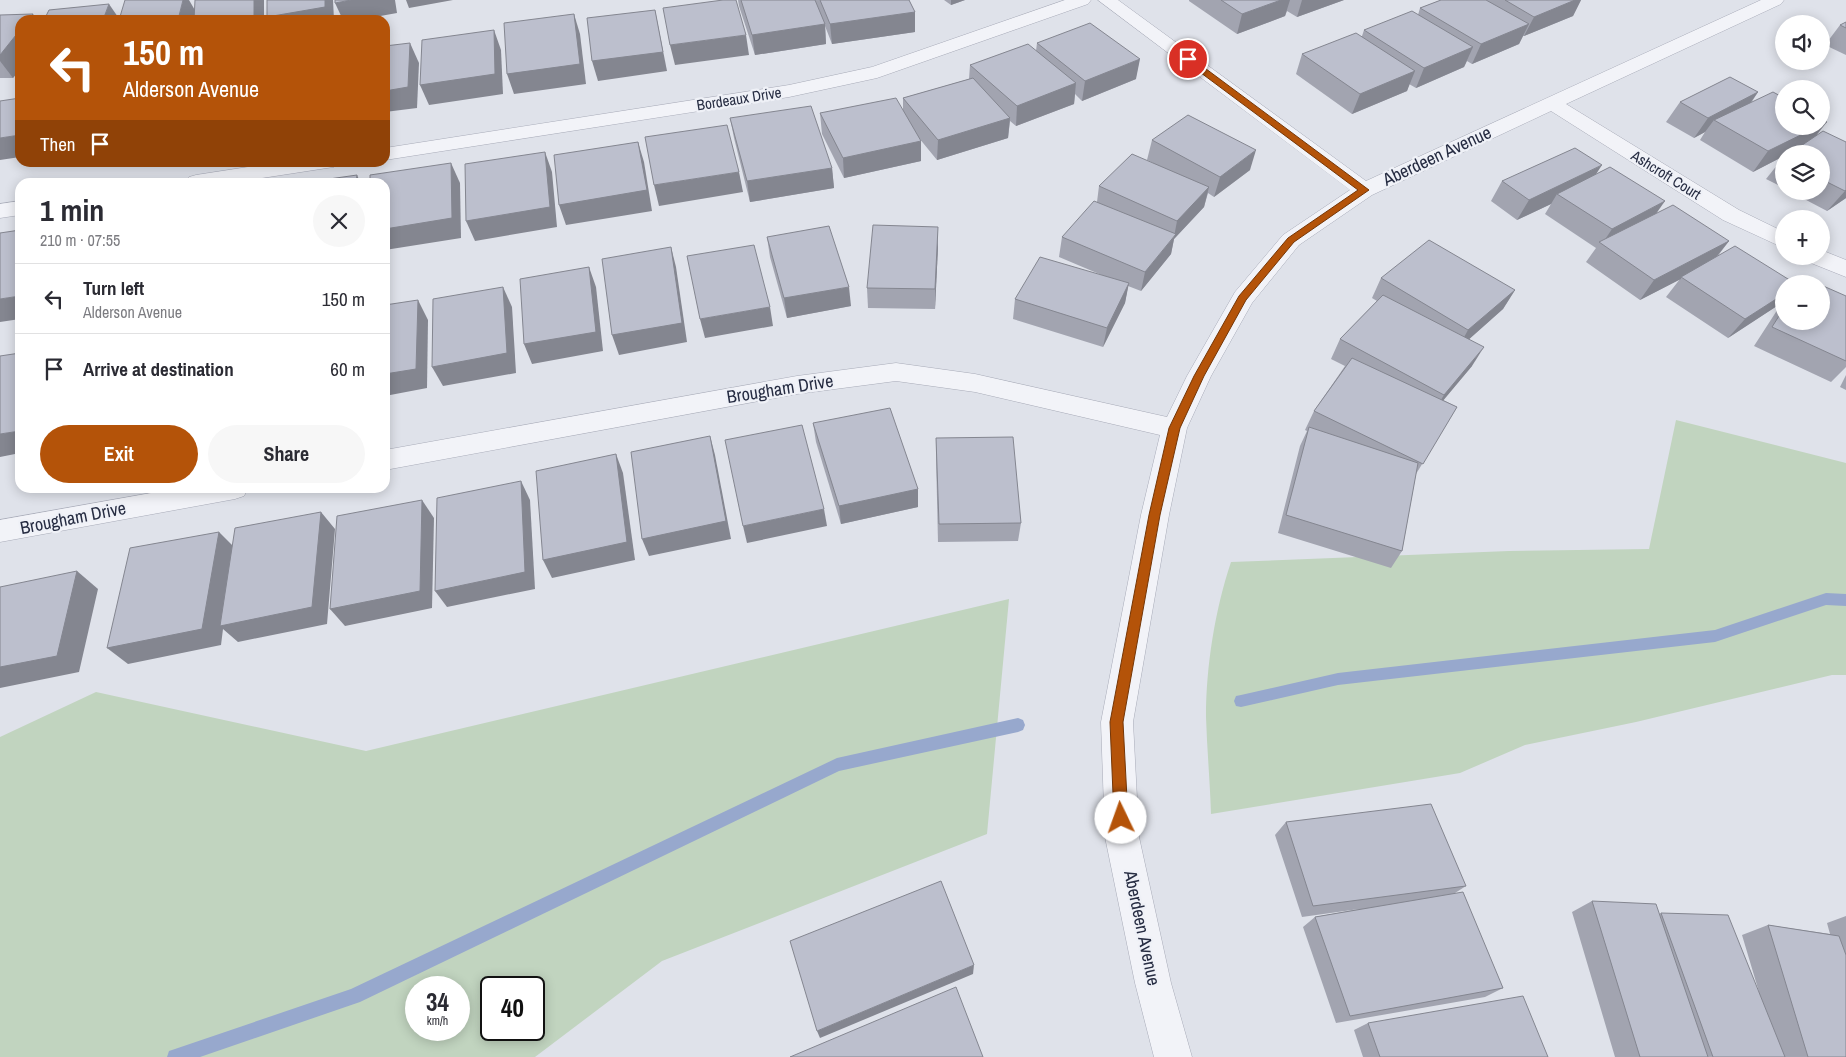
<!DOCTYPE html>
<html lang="en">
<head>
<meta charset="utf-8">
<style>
  :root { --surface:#fff; --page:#f7f7f7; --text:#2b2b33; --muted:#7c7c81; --line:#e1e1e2; --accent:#b45309 }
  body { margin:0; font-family:"Archivo Narrow",sans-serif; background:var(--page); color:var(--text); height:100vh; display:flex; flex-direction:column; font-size:19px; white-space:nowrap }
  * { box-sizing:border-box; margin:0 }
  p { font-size:16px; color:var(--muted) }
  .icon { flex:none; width:28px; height:28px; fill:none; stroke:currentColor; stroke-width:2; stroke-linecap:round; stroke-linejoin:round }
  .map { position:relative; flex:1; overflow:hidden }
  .side { position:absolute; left:15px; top:178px; width:375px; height:315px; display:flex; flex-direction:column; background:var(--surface); border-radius:15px; box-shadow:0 2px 12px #0003 }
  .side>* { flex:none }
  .hud { position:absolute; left:15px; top:15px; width:375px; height:152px; border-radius:15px; box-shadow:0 2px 12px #0003; background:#b45309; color:#fff; overflow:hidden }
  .controls { position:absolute; left:1775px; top:15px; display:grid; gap:10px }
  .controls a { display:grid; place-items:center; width:55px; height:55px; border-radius:50%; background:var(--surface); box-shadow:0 2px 12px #0003; font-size:25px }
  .speed { position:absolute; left:405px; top:976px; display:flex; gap:10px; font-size:25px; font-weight:700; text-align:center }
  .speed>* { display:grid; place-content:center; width:65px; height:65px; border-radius:50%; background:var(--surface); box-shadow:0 2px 12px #0003; line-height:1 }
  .speed small { font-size:12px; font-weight:400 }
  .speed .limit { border:2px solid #111; border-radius:8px; background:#fff; color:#111 }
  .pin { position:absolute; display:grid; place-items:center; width:42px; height:42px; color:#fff; margin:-21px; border:2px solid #fff; border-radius:50%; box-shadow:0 1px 5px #0007 }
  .me { position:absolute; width:55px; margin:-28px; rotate:357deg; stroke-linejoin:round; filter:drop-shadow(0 0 4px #0008) }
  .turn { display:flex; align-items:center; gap:18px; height:105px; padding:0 25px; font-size:22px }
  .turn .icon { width:65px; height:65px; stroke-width:2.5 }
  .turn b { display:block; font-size:35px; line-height:42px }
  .then { display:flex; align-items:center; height:48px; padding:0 25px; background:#0003; gap:10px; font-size:19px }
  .round { display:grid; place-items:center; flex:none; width:52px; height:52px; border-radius:26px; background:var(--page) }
  .headline { display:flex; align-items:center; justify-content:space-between; height:85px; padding:0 25px }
  h1 { font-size:30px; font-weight:800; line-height:38px }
  .cta { display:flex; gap:10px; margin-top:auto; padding:10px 25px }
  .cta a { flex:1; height:58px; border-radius:30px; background:var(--accent); color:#fff; font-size:20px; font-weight:800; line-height:58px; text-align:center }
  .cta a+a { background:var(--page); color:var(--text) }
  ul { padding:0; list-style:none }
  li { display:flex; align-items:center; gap:15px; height:70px; padding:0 25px; border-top:1px solid var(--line) }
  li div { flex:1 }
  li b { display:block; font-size:19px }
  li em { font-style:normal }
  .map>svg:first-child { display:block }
  .green { fill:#c1d4bf; fill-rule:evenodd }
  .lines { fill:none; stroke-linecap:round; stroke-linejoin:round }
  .stream { fill:#97a8cd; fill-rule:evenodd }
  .minor-casing { stroke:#a8abb8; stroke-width:1 }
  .minor { fill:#f2f3f8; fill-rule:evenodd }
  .wall { fill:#a2a4b0 }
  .shaded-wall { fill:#848690 }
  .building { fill:#bcbfcd; stroke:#848690 }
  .route { fill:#b45309; stroke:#753606 }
  .labels { text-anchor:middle; stroke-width:4.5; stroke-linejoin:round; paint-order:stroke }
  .far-street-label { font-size:15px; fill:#262c42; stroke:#eff1f7 }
  .street-label { font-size:18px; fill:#262c42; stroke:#eff1f7 }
</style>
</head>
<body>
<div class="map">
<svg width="1846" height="1057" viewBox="0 0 1846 1057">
  <rect width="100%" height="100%" fill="#dfe2ea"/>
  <!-- green -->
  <g class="green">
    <path d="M 1676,420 L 1846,463 L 1846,675 L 1832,675 L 1636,722 L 1525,745 L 1460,773 L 1211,814 C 1210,782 1207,749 1206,717 C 1206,666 1215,610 1231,562 L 1509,551 L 1649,549 Z"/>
    <path d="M 1009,599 L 987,834 L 662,961 L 535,1057 L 0,1057 L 0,737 L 96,692 L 366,751 ZM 416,988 L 459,988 L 459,1030 L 416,1030 ZM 491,988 L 534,988 L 534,1030 L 491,1030 Z"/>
  </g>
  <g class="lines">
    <!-- stream -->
    <g class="stream">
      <path d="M 1826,593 L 1846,594 L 1846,606 L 1826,605 L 1715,642 L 1338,685 L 1241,707 L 1236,706 L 1234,701 L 1236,696 L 1241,695 L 1338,673 L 1715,630 Z"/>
      <path d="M 1018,718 L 1023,720 L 1025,725 L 1023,730 L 1018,732 L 839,771 L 360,1002 L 200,1057 L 167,1057 L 169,1051 L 175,1049 L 351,989 L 837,758 Z"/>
    </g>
    <defs>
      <g id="minor">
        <path d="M 1065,0 L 1091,0 L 1088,4 L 877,78 L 789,97 L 385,160 L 385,148 L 789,85 L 872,67 Z"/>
        <path d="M 1098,0 L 1118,0 L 1366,181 L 1761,0 L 1784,0 L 1781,4 L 1566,104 L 1739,210 L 1784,232 L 1784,248 L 1723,220 L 1551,111 L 1372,195 L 1299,245 L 1252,303 L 1211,376 L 1187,428 L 1169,515 L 1133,722 L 1139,837 L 1171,983 L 1192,1057 L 1154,1057 L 1135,983 L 1105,837 L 1101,722 L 1141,515 L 1160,435 L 975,392 L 896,381 L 797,394 L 385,470 L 385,450 L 797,376 L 896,363 L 975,374 L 1167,417 L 1187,376 L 1235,292 L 1283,235 L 1350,190 Z"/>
        <path d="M 281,162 L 337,162 L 334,167 L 327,168 L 236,182 L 185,182 L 189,177 L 196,175 Z"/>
        <path d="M 20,201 L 20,215 L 0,218 L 0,204 Z"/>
        <path d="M 1821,250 L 1846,260 L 1846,277 L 1806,261 L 1803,256 L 1821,256 Z"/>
        <path d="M 179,488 L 248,488 L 244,496 L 235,499 L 0,542 L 0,520 Z"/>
      </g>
    </defs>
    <!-- minor casing -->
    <use href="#minor" class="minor-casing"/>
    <!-- minor -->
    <use href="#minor" class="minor"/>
  </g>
  <!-- wall -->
  <g class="wall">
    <path d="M 738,0 L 815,0 L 815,2 L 815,0 L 909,0 L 915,12 L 915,32 L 832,44 L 825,26 L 826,44 L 755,55 L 739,6 Z"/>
    <path d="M 944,0 L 965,0 L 951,5 Z"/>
    <path d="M 1189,0 L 1344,0 L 1297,17 L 1287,11 L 1285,16 L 1237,34 L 1189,1 Z"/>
    <path d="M 1441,0 L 1581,0 L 1573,16 L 1524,36 L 1523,36 L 1519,44 L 1472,64 L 1467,61 L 1464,67 L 1416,88 L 1409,84 L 1407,91 L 1352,114 L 1296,74 L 1302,54 L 1362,36 L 1364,30 L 1418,15 L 1420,8 Z"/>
    <path d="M 0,15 L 20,20 L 20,69 L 13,78 L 0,78 Z"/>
    <path d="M 1846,22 L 1846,55 L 1825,45 L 1840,25 Z"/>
    <path d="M 1037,43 L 1136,79 L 1082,101 L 1075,94 L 1074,104 L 1016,126 L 1010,121 L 1008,138 L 937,160 L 919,138 L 921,161 L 844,178 L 822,134 L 820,113 L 903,111 L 903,98 L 969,79 L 970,65 L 1036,51 Z"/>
    <path d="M 1758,92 L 1751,103 L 1817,135 L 1846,142 L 1846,198 L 1827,211 L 1789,191 L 1821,191 L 1821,154 L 1792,152 L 1788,154 L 1784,154 L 1784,156 L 1753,172 L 1700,140 L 1705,132 L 1694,138 L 1666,122 L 1680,102 Z"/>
    <path d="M 730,118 L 832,168 L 834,188 L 750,202 L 734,138 Z"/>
    <path d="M 1152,140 L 1250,170 L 1214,197 L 1208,193 L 1204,207 L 1174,239 L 1171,254 L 1141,291 L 1128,286 L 1125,303 L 1103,347 L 1013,319 L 1015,299 L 1104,276 L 1059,257 L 1062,237 L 1097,202 L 1099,186 L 1153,163 L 1147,160 Z"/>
    <path d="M 1784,157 L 1784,188 L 1766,179 L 1782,159 Z"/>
    <path d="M 1596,174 L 1656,214 L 1729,241 L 1717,257 L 1784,284 L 1784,321 L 1846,296 L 1846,367 L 1831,382 L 1754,346 L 1783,301 L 1780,304 L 1728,338 L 1666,297 L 1680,279 L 1640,300 L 1586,262 L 1596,248 L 1545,214 L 1551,204 L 1517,220 L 1491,201 L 1502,181 Z"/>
    <path d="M 767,237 L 851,306 L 787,318 L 770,257 Z"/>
    <path d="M 938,247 L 935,309 L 868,308 L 867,288 Z"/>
    <path d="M 1381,278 L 1515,290 L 1503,309 L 1469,339 L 1472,366 L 1443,400 L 1457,407 L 1416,474 L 1402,551 L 1391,568 L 1278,533 L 1300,446 L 1307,431 L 1305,430 L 1314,411 L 1345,366 L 1331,359 L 1340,339 L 1377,301 L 1372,298 Z"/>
    <path d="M 1846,375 L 1846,390 L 1840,387 Z"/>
    <path d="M 813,423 L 918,489 L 918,507 L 841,524 L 816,442 Z"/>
    <path d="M 936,438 L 1021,523 L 1018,541 L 938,542 L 936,456 Z"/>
    <path d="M 1286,822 L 1466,886 L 1455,893 L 1503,988 L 1485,997 L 1336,1023 L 1303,927 L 1315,917 L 1359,909 L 1302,917 L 1275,835 Z"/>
    <path d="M 1592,901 L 1659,914 L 1661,913 L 1759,992 L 1742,935 L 1768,925 L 1830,934 L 1827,923 L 1846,916 L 1846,1057 L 1615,1057 L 1572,912 Z"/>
    <path d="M 1368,1023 L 1548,1057 L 1363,1057 L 1354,1030 Z"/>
  </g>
  <!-- shaded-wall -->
  <g class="shaded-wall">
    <path d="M 183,0 L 189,0 L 196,12 L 194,20 L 178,20 Z"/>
    <path d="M 254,0 L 264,0 L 264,20 L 250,20 Z"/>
    <path d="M 325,0 L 333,0 L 334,20 L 269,20 L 267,17 Z"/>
    <path d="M 351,0 L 395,0 L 397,13 L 358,20 L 343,20 L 335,3 Z"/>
    <path d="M 406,0 L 453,0 L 409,8 Z"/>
    <path d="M 951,0 L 965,0 L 951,5 Z"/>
    <path d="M 1281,0 L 1290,0 L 1285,16 L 1237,34 L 1242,14 Z"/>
    <path d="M 1302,0 L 1344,0 L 1297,17 Z"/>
    <path d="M 1575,0 L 1581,0 L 1573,16 L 1524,36 L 1534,17 Z"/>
    <path d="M 109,4 L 120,20 L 103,20 Z"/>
    <path d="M 655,10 L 667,71 L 598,81 L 592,61 Z"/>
    <path d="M 915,12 L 915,32 L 832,44 L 830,24 Z"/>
    <path d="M 33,14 L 37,20 L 28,20 Z"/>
    <path d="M 574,14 L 580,34 L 586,84 L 514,94 L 507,74 Z"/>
    <path d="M 825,24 L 826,44 L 755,55 L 752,35 Z"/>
    <path d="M 1529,24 L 1519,44 L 1472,64 L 1481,44 Z"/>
    <path d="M 20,30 L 20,69 L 13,78 L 0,61 L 0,55 Z"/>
    <path d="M 494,30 L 501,50 L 503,94 L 429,105 L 420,85 Z"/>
    <path d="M 746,35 L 749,55 L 675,65 L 670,45 Z"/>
    <path d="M 410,43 L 419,63 L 417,108 L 385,112 L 385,91 Z"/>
    <path d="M 1473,47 L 1464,67 L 1416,88 L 1424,68 Z"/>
    <path d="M 1140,59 L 1136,79 L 1082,101 L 1085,81 Z"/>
    <path d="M 1415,71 L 1407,91 L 1352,114 L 1360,94 Z"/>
    <path d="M 1076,83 L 1074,104 L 1016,126 L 1017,106 Z"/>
    <path d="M 1758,92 L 1744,112 L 1714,120 L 1705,132 L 1694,138 L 1708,118 Z"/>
    <path d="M 1010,118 L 1008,138 L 937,160 L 938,140 Z"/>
    <path d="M 1827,122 L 1811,142 L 1788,154 L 1784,154 L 1784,156 L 1753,172 L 1768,151 L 1819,126 L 1821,126 L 1821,125 Z"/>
    <path d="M 20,135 L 20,157 L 0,160 L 0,138 Z"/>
    <path d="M 921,141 L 921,161 L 844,178 L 843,158 Z"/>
    <path d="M 638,142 L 644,162 L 652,211 L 566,225 L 559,205 Z"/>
    <path d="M 1256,150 L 1250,170 L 1214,197 L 1220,177 Z"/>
    <path d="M 545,152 L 552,172 L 557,227 L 475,241 L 466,221 Z"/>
    <path d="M 451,163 L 460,183 L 461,238 L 385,250 L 385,229 Z"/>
    <path d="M 1602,165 L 1589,185 L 1557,194 L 1551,204 L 1517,220 L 1529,200 Z"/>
    <path d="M 832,168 L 834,188 L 750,202 L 747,181 Z"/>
    <path d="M 739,172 L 743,192 L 659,206 L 654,185 Z"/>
    <path d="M 357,175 L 360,182 L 356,182 Z"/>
    <path d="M 1209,187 L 1204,207 L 1174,239 L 1171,254 L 1141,291 L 1145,272 L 1174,237 L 1177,221 Z"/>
    <path d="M 1846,190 L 1846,198 L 1827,211 L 1845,191 Z"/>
    <path d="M 1665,201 L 1651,221 L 1602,244 L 1612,229 Z"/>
    <path d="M 938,227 L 938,247 L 935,309 L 935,289 Z"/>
    <path d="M 1729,241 L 1713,261 L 1681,277 L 1681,279 L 1640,300 L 1654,280 Z"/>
    <path d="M 671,247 L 676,267 L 687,342 L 619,355 L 612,335 Z"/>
    <path d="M 589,267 L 596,287 L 603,351 L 532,364 L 524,344 Z"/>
    <path d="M 1129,283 L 1125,303 L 1103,347 L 1107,328 Z"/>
    <path d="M 503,287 L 512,307 L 516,373 L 443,386 L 432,367 Z"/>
    <path d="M 849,287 L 851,306 L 787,318 L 784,298 Z"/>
    <path d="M 1515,290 L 1503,309 L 1457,350 L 1468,330 Z"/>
    <path d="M 1784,294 L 1784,300 L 1780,304 L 1728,338 L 1745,319 Z"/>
    <path d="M 20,296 L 20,319 L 0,322 L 0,299 Z"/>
    <path d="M 418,300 L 428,320 L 427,388 L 385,396 L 385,374 Z"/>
    <path d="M 770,307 L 773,326 L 705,338 L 700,319 Z"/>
    <path d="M 1484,347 L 1472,366 L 1432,414 L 1444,395 Z"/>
    <path d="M 20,431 L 20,453 L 0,457 L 0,434 Z"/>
    <path d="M 710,436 L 715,455 L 731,539 L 649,556 L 642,539 Z"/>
    <path d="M 616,454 L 623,473 L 635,560 L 552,578 L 543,560 Z"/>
    <path d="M 521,481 L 530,500 L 535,589 L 447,607 L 435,591 Z"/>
    <path d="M 918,489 L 918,507 L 841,524 L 839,506 Z"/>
    <path d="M 422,500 L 434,518 L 432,608 L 345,626 L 330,609 Z"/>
    <path d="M 824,509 L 827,526 L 747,543 L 743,526 Z"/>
    <path d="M 321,512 L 335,529 L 327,624 L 238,642 L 223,629 L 221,645 L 128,664 L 107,648 L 219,532 L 236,549 Z"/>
    <path d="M 77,571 L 98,589 L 79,672 L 0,688 L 0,667 Z"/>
    <path d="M 974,965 L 973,974 L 820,1038 L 817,1031 Z"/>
  </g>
  <!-- building -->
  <g class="building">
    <path d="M 125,0 L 183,0 L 178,20 L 119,20 Z"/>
    <path d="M 195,0 L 254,0 L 254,19 L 250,20 L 194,20 Z"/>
    <path d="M 267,0 L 325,0 L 325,7 L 267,17 Z"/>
    <path d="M 335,0 L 351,0 L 335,3 Z"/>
    <path d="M 723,0 L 736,0 L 746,35 L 670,45 L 663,8 Z"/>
    <path d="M 741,0 L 815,0 L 825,24 L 752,35 Z"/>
    <path d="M 820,0 L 909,0 L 915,12 L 830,24 Z"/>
    <path d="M 1221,0 L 1281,0 L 1242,14 Z"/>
    <path d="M 1441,0 L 1486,0 L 1529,24 L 1481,44 L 1420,8 Z"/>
    <path d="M 1505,0 L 1575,0 L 1534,17 Z"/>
    <path d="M 109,4 L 103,20 L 44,20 L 49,10 Z"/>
    <path d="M 655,10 L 663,52 L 592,61 L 587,18 Z"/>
    <path d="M 1412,11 L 1473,47 L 1424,68 L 1364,30 Z"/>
    <path d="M 33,14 L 28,20 L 20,20 L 20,30 L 0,55 L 0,15 Z"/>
    <path d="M 574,14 L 580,64 L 507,74 L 504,23 Z"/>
    <path d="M 1846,22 L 1846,28 L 1840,25 Z"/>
    <path d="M 1090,23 L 1140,59 L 1085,81 L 1037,43 Z"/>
    <path d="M 494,30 L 495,74 L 420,85 L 422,40 Z"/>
    <path d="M 1356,33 L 1415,71 L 1360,94 L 1302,54 Z"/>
    <path d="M 410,43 L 408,87 L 385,91 L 385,46 Z"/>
    <path d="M 1028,44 L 1076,83 L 1017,106 L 970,65 Z"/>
    <path d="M 1730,77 L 1758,92 L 1708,118 L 1680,102 Z"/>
    <path d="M 973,78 L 1010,118 L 938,140 L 903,98 Z"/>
    <path d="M 1773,92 L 1784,98 L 1784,126 L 1819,126 L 1768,151 L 1714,120 Z"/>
    <path d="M 20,98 L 20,135 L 0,138 L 0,101 Z"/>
    <path d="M 896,98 L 921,141 L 843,158 L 820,113 Z"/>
    <path d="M 811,106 L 832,168 L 747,181 L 730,118 Z"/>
    <path d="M 1188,115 L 1256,150 L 1220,177 L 1152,140 Z"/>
    <path d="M 1821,119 L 1827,122 L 1821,125 Z"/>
    <path d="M 727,125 L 739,172 L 654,185 L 645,137 Z"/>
    <path d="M 1823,131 L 1846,142 L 1846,190 L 1845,191 L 1821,179 L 1821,154 L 1789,154 Z"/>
    <path d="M 638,142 L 647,190 L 559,205 L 554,155 Z"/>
    <path d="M 1575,148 L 1602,165 L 1529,200 L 1502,181 Z"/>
    <path d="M 545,152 L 550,207 L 466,221 L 465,164 Z"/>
    <path d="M 1132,154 L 1209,187 L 1177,221 L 1099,186 Z"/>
    <path d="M 451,163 L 452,218 L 385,229 L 385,182 L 370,182 L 370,175 Z"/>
    <path d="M 1610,167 L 1665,201 L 1612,229 L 1557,194 Z"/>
    <path d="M 357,175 L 356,182 L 308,182 Z"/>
    <path d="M 1094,201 L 1176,234 L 1145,272 L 1062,237 Z"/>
    <path d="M 1673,205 L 1729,241 L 1654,280 L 1599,242 Z"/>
    <path d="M 873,225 L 938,227 L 935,289 L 867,288 Z"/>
    <path d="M 829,226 L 849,287 L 784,298 L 767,237 Z"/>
    <path d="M 20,230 L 20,296 L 0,299 L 0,233 Z"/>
    <path d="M 1429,240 L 1515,290 L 1468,330 L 1381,278 Z"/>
    <path d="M 754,245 L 770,307 L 700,319 L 687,256 Z"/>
    <path d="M 1735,246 L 1796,284 L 1784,284 L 1784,294 L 1745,319 L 1681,277 Z"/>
    <path d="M 671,247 L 682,323 L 612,335 L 602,259 Z"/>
    <path d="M 1040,257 L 1129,283 L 1107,328 L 1015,299 Z"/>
    <path d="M 589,267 L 596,332 L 524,344 L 520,279 Z"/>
    <path d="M 1803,277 L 1818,284 L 1799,284 Z"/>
    <path d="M 1821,285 L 1846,296 L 1846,361 L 1772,327 L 1784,308 L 1784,321 L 1821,321 Z"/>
    <path d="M 503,287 L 507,353 L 432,367 L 433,299 Z"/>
    <path d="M 1383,295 L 1484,347 L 1444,395 L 1340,339 Z"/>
    <path d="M 418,300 L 416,369 L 385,374 L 385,305 Z"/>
    <path d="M 20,353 L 20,431 L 0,434 L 0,356 Z"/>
    <path d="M 1352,358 L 1457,407 L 1423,464 L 1314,411 Z"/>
    <path d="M 890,408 L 918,489 L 839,506 L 813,423 Z"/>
    <path d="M 802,425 L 824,509 L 743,526 L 725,440 Z"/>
    <path d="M 1309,427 L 1418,463 L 1402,551 L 1286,515 Z"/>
    <path d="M 710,436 L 726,521 L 642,539 L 631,452 Z"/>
    <path d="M 1013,437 L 1021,523 L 939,524 L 936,438 Z"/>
    <path d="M 616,454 L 627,542 L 543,560 L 536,471 Z"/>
    <path d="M 521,481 L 525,572 L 435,591 L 437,498 Z"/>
    <path d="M 422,500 L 420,591 L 330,609 L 337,516 Z"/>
    <path d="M 321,512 L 312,607 L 220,626 L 235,528 Z"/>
    <path d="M 219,532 L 202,629 L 107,648 L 130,548 Z"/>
    <path d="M 77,571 L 57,656 L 0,667 L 0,587 Z"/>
    <path d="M 1431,804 L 1466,886 L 1313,906 L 1286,822 Z"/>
    <path d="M 941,881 L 974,965 L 817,1031 L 790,941 Z"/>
    <path d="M 1463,892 L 1503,988 L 1350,1016 L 1315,917 Z"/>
    <path d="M 1592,901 L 1656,904 L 1708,1057 L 1640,1057 Z"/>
    <path d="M 1661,913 L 1728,915 L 1785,1057 L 1713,1057 Z"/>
    <path d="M 1768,925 L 1839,936 L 1846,955 L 1846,1057 L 1808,1057 Z"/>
    <path d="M 956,987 L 983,1057 L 790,1057 Z"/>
    <path d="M 1523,996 L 1548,1057 L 1380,1057 L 1368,1023 Z"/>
  </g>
  <!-- route -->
  <path class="route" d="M 1185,57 L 1190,57 L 1369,190 L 1294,242 L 1246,300 L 1204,376 L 1180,428 L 1160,515 L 1123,722 L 1128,818 L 1126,822 L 1121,824 L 1116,822 L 1114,818 L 1110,722 L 1149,515 L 1169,428 L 1194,376 L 1239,296 L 1288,238 L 1358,190 L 1185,61 Z"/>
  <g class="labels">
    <!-- far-street labels -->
    <g class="far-street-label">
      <text transform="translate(739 99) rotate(-9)" y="5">Bordeaux Drive</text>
      <text transform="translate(1666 175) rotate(32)" y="5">Ashcroft Court</text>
    </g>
    <!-- street labels -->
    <g class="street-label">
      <text transform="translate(1437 156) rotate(-25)" y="6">Aberdeen Avenue</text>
      <text transform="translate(780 389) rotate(-9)" y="6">Brougham Drive</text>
      <text transform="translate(73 518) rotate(-11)" y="6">Brougham Drive</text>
      <text transform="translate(1142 928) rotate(78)" y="6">Aberdeen Avenue</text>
    </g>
  </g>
</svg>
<div class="controls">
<a><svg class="icon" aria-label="sound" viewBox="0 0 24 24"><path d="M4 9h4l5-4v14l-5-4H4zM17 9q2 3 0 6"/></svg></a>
<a><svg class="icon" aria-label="search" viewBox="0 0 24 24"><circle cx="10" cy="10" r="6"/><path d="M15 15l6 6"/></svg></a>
<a><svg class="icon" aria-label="layers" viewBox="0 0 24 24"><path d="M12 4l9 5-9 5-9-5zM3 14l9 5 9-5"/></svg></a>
<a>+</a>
<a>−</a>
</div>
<div class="speed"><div>34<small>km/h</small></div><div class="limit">40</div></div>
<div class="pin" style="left:1188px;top:59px;background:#d93025"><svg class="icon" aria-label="arrive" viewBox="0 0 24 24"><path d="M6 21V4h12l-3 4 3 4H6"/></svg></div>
<svg class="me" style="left:1121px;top:818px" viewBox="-20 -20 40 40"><circle r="19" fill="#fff"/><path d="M0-13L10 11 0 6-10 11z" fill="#b45309"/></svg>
<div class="hud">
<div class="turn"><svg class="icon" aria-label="left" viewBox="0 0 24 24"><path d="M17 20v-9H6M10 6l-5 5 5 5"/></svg><div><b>150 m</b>Alderson Avenue</div></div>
<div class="then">Then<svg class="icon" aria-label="arrive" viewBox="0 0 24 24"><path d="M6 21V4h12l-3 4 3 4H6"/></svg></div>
</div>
<section class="side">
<div class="headline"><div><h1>1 min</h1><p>210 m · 07:55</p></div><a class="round"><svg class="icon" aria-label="close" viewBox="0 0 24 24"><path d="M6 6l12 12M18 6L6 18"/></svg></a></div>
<ul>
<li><svg class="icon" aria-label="left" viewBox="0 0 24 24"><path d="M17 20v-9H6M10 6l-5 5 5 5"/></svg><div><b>Turn left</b><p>Alderson Avenue</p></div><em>150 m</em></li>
<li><svg class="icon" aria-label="arrive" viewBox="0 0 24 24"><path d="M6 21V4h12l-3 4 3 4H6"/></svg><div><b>Arrive at destination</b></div><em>60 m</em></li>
</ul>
<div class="cta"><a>Exit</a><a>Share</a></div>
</section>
</div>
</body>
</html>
